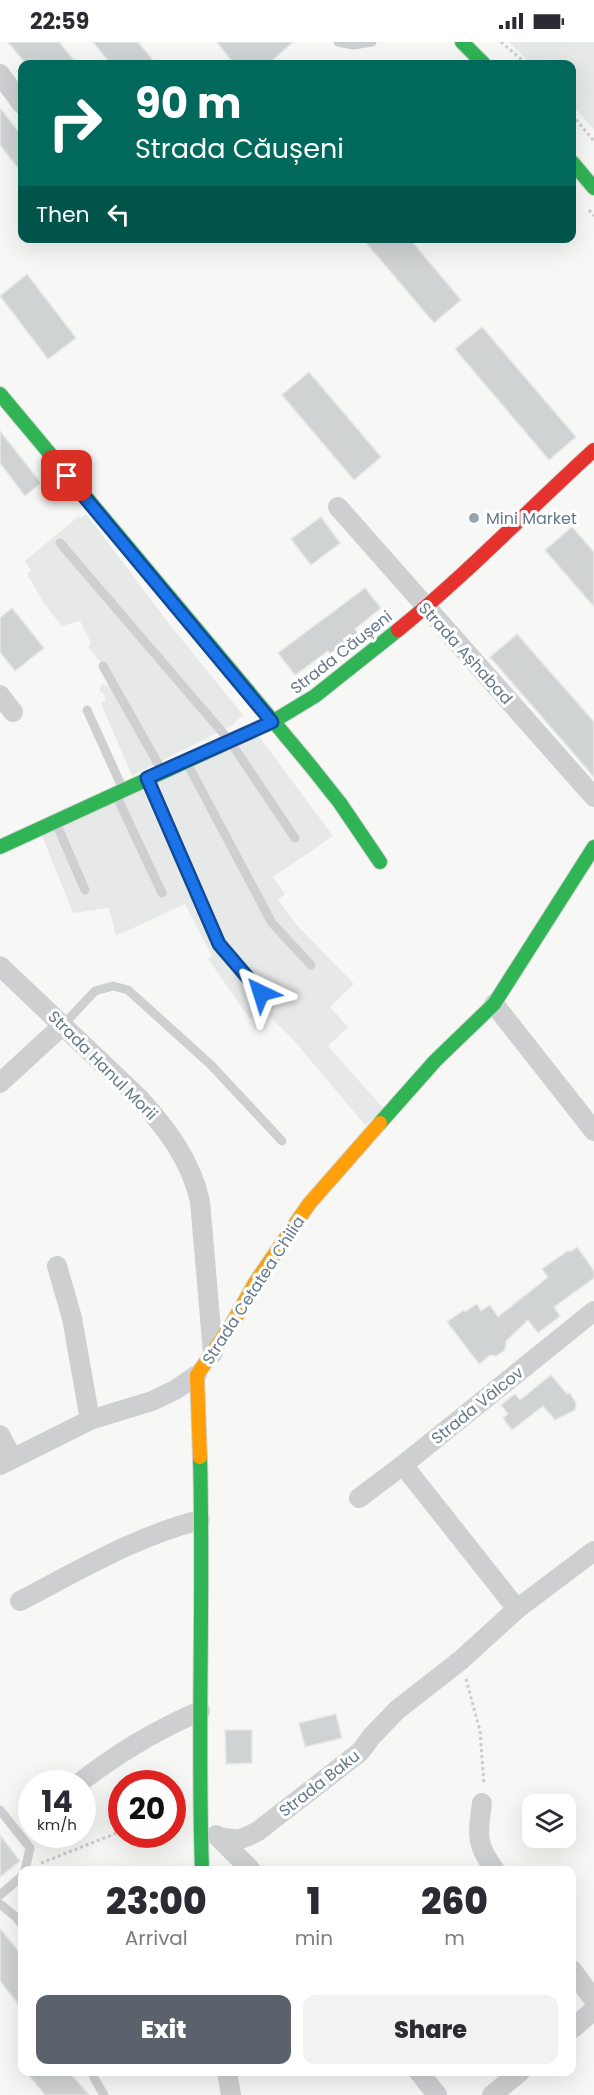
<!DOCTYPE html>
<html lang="en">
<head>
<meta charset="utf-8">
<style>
  :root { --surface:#fff; --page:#f2f2f3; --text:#2b2b33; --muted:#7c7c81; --accent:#5c626b }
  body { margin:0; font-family:Poppins,sans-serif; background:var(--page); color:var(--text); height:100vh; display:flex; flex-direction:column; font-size:22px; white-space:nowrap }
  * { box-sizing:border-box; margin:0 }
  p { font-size:20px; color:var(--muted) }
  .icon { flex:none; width:33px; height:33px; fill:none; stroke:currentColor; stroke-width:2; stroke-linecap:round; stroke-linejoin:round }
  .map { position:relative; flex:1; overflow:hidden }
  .panel { position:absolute; left:18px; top:1824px; width:558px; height:210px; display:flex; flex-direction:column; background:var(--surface); border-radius:12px; box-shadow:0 6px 24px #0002 }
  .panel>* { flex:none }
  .top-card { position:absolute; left:18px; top:18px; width:558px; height:183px; border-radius:12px; box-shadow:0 6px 24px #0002; background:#00695c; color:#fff; overflow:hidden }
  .fabs { position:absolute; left:522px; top:1752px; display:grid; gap:12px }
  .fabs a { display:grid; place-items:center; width:54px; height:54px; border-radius:12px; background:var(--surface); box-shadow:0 6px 24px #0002; font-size:30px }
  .speed { position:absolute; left:18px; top:1728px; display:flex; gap:12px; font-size:30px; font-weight:700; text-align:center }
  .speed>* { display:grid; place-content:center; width:78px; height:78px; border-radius:50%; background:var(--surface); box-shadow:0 6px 24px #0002; line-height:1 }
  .speed small { font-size:15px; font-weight:400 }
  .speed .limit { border:9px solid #d22; background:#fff; color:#111 }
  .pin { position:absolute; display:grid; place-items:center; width:51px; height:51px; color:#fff; margin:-26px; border-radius:12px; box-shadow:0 3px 9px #0006 }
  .me { position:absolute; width:66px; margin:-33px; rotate:319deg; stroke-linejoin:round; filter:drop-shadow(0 0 4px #0008) }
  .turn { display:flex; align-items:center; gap:21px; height:126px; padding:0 18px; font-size:27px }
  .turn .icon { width:78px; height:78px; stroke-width:2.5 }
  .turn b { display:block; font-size:42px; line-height:51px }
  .then { display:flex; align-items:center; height:57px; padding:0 18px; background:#0003; gap:12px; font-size:22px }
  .eta { display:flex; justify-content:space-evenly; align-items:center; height:102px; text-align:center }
  .eta b { font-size:36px; font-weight:800; line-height:42px }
  .primary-button { display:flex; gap:12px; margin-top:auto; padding:12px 18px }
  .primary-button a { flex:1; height:69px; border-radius:12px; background:var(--accent); color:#fff; font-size:24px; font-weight:800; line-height:69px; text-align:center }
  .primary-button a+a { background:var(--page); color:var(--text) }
  .status { display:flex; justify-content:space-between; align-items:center; height:42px; padding:0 30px; background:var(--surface); direction:ltr }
  .status svg { height:16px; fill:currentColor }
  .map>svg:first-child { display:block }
  .built { fill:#e7e9e8 }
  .building { fill:#d0d3d3; stroke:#e6e7e6; stroke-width:1.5 }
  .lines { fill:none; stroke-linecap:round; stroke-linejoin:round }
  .fast-casing { stroke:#d3d4d5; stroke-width:16 }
  .slow-casing { stroke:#d3d4d5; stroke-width:16 }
  .jam-casing { stroke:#d3d4d5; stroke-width:16 }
  .path { stroke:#cbcdcd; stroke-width:3; stroke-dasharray:3 3; stroke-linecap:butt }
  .lane { stroke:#cdcfd0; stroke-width:9 }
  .street { stroke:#cdcfd0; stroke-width:20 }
  .fast { stroke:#30b455; stroke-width:14 }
  .slow { stroke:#ff9f0a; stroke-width:14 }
  .jam { stroke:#e5322d; stroke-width:14 }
  .route-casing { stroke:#114b97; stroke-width:15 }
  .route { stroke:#1a73e8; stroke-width:10 }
  .poi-dot { fill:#97a5b0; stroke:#fff; stroke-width:2 }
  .labels { text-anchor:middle; stroke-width:6; stroke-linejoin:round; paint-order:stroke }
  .poi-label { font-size:16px; fill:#64798a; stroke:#fff; text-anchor:start }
  .street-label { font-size:16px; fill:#64798a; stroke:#fff }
</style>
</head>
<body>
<div class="status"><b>22:59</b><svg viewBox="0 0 49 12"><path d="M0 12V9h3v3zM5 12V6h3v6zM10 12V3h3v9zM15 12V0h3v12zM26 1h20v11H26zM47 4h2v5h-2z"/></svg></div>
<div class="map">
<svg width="594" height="2053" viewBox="0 0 594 2053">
  <rect width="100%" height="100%" fill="#f7f8f6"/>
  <!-- built -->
  <g class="built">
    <path d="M 509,0 L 594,0 L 594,87 L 572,63 L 572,22 L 531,22 Z"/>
    <path d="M 86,472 L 170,583 L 243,673 L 231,684 L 132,734 L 101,661 L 106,658 L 103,651 L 99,649 L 102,642 L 114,646 L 99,618 L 88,605 L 91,601 L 80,579 L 62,584 L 43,560 L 27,532 L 31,529 L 25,519 L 79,474 L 80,476 Z"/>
    <path d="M 258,693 L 333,794 L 273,835 L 285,852 L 278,858 L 296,882 L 354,942 L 330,965 L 348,985 L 328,1004 L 384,1067 L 365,1083 L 291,995 L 263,969 L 250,977 L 208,917 L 212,914 L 185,862 L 116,894 L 109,866 L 73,871 L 42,794 Z"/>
  </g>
  <!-- building -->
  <g class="building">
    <path d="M 8,0 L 59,0 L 77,22 L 26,22 Z"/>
    <path d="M 93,0 L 138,0 L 156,22 L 111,22 Z"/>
    <path d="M 217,0 L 293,0 L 268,22 L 234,22 Z"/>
    <path d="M 0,66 L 22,94 L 22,131 L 0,103 Z"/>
    <path d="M 362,196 L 409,196 L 461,258 L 434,281 Z"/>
    <path d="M 27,232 L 76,296 L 48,317 L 0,254 Z"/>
    <path d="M 482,285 L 576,395 L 549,418 L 455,307 Z"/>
    <path d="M 309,330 L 381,415 L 354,438 L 282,353 Z"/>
    <path d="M 0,389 L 41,441 L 25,454 L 0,421 Z"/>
    <path d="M 321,475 L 340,501 L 311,523 L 291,497 Z"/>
    <path d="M 572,485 L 594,510 L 594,565 L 545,508 Z"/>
    <path d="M 365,546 L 381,566 L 355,587 L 358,591 L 330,612 L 328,609 L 295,633 L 278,611 Z"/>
    <path d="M 12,566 L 44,606 L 15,629 L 0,610 L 0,576 Z"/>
    <path d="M 517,592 L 594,680 L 594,735 L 490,615 Z"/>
    <path d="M 577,1205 L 594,1229 L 594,1236 L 554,1265 L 560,1274 L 538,1291 L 528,1278 L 506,1299 L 505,1308 L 496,1314 L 490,1313 L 479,1322 L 447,1280 L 464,1268 L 465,1270 L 477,1262 L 481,1269 L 490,1263 L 498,1275 L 548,1235 L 542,1227 L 569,1208 L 570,1210 Z"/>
    <path d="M 551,1333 L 567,1352 L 570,1351 L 576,1361 L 575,1368 L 555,1378 L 543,1364 L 512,1388 L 503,1376 L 508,1372 L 501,1363 L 515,1352 L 520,1358 Z"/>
    <path d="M 336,1672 L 342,1696 L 305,1705 L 299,1681 Z"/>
    <path d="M 225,1688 L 252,1688 L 252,1721 L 226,1722 Z"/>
    <path d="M 0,1793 L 20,1819 L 0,1835 Z"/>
    <path d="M 0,1886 L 22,1914 L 22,1967 L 0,1939 Z"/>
    <path d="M 26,2030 L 69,2030 L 89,2053 L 45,2053 Z"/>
  </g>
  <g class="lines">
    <defs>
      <g id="fast">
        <path d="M 462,0 L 484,22"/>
        <path d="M 572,120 L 594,146"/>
        <path d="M 0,352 L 309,722 L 340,761 L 380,820"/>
        <path d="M 0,805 L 272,680 L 315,654 L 398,588"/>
        <path d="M 380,1081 L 435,1019 L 494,962 L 594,805"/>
        <path d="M 200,1415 C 204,1553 197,1690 202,1828"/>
      </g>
      <path id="slow" d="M 200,1415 L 197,1333 L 232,1282 L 255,1241 L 309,1162 L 380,1081"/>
      <path id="jam" d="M 398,588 C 467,532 528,468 594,408"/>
    </defs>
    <!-- fast casing -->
    <use href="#fast" class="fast-casing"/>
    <!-- slow casing -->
    <use href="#slow" class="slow-casing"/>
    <!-- jam casing -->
    <use href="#jam" class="jam-casing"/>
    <!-- path -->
    <g class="path">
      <path d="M 501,0 L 527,22"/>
      <path d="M 572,73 L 594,99"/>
      <path d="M 589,168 L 594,174"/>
      <path d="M 466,1637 L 480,1689 L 484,1742"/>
      <path d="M 41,1821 L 122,1789"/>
    </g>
    <!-- lane -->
    <g class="lane">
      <path d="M 338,0 L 353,3 L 372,0"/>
      <path d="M 60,501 L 229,698 L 295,796"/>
      <path d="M 103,624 L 161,727"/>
      <path d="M 87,668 L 122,745"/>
      <path d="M 188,723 L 272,881 L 311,923"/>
      <path d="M 148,738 L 219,902 L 261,950"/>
      <path d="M 116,753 L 162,851"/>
      <path d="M 56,781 L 85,848"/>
      <path d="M 63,983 L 95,949 L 113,944 L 128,948 L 211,1023 L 282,1099"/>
      <path d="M 0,1768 L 30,1806 L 25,1828"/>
      <path d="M 0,1853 L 22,1834"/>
      <path d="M 0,1862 L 16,1875 L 22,1883"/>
      <path d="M 93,2030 L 94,2036 L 104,2053"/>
    </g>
    <!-- street -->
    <g class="street">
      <path d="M 0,32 L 22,62"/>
      <path d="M 338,465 L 594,755"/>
      <path d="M 0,653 L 13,670"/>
      <path d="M 0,924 L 139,1056 C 167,1087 190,1117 200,1159 L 213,1311"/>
      <path d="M 494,962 L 594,1089"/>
      <path d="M 0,1041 L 63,983"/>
      <path d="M 57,1224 L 72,1276 L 90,1378"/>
      <path d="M 0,1393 L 12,1416"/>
      <path d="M 0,1423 L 90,1378 L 152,1359 L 175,1348 L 197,1333"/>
      <path d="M 403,1423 L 517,1567"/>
      <path d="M 359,1456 L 403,1423 L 594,1269"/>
      <path d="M 20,1559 C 78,1529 136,1494 200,1478"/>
      <path d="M 78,1742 C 116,1712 156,1688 200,1669"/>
      <path d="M 482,1761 C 478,1792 475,1802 495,1828"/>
      <path d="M 216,1793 L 251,1828"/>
      <path d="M 220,1795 C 238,1799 242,1798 258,1789 L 360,1710 L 372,1694 L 397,1668 L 461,1618 L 517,1567 L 594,1509"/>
      <path d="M 572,1928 L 594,1958"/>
      <path d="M 572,1987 L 594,1968"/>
      <path d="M 227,2030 L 231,2053"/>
      <path d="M 419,2030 L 437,2053"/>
      <path d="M 492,2053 L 520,2030"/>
    </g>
    <!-- fast -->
    <use href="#fast" class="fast"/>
    <!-- slow -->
    <use href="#slow" class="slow"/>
    <!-- jam -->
    <use href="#jam" class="jam"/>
  </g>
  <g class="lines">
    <defs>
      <path id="route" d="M 67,434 L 272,680 L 147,736 L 219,902 L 261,951"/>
    </defs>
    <!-- route casing -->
    <use href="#route" class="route-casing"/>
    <!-- route -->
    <use href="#route" class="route"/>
  </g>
  <!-- markers -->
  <circle class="poi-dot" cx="474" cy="476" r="6"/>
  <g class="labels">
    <!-- poi labels -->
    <g class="poi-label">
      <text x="486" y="482">Mini Market</text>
    </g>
    <!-- street labels -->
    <g class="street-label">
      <text transform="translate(341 610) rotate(-38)" y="6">Strada Căușeni</text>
      <text transform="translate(466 611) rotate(48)" y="6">Strada Așhabad</text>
      <text transform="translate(103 1023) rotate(45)" y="6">Strada Hanul Morii</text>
      <text transform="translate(253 1248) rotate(-57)" y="6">Strada Cetatea Chilia</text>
      <text transform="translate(477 1363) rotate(-39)" y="6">Strada Vâlcov</text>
      <text transform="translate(319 1741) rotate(-38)" y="6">Strada Baku</text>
    </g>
  </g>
</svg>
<div class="fabs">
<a><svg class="icon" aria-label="layers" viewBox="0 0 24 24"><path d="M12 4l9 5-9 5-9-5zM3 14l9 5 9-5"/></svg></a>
</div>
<div class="speed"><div>14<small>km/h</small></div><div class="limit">20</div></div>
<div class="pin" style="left:67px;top:434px;background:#d93025"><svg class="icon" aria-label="arrive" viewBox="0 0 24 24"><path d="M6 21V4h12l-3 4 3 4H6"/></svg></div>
<svg class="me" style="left:261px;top:951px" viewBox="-20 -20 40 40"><path d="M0-17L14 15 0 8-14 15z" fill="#1a73e8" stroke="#fff" stroke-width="4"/></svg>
<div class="top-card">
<div class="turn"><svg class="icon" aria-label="right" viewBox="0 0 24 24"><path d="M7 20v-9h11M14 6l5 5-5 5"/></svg><div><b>90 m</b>Strada Căușeni</div></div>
<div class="then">Then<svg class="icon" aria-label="left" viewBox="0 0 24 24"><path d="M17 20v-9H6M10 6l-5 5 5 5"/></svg></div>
</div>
<section class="panel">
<div class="eta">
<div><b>23:00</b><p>Arrival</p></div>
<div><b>1</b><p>min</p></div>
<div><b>260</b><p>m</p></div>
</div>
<div class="primary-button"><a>Exit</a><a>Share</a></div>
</section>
</div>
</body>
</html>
